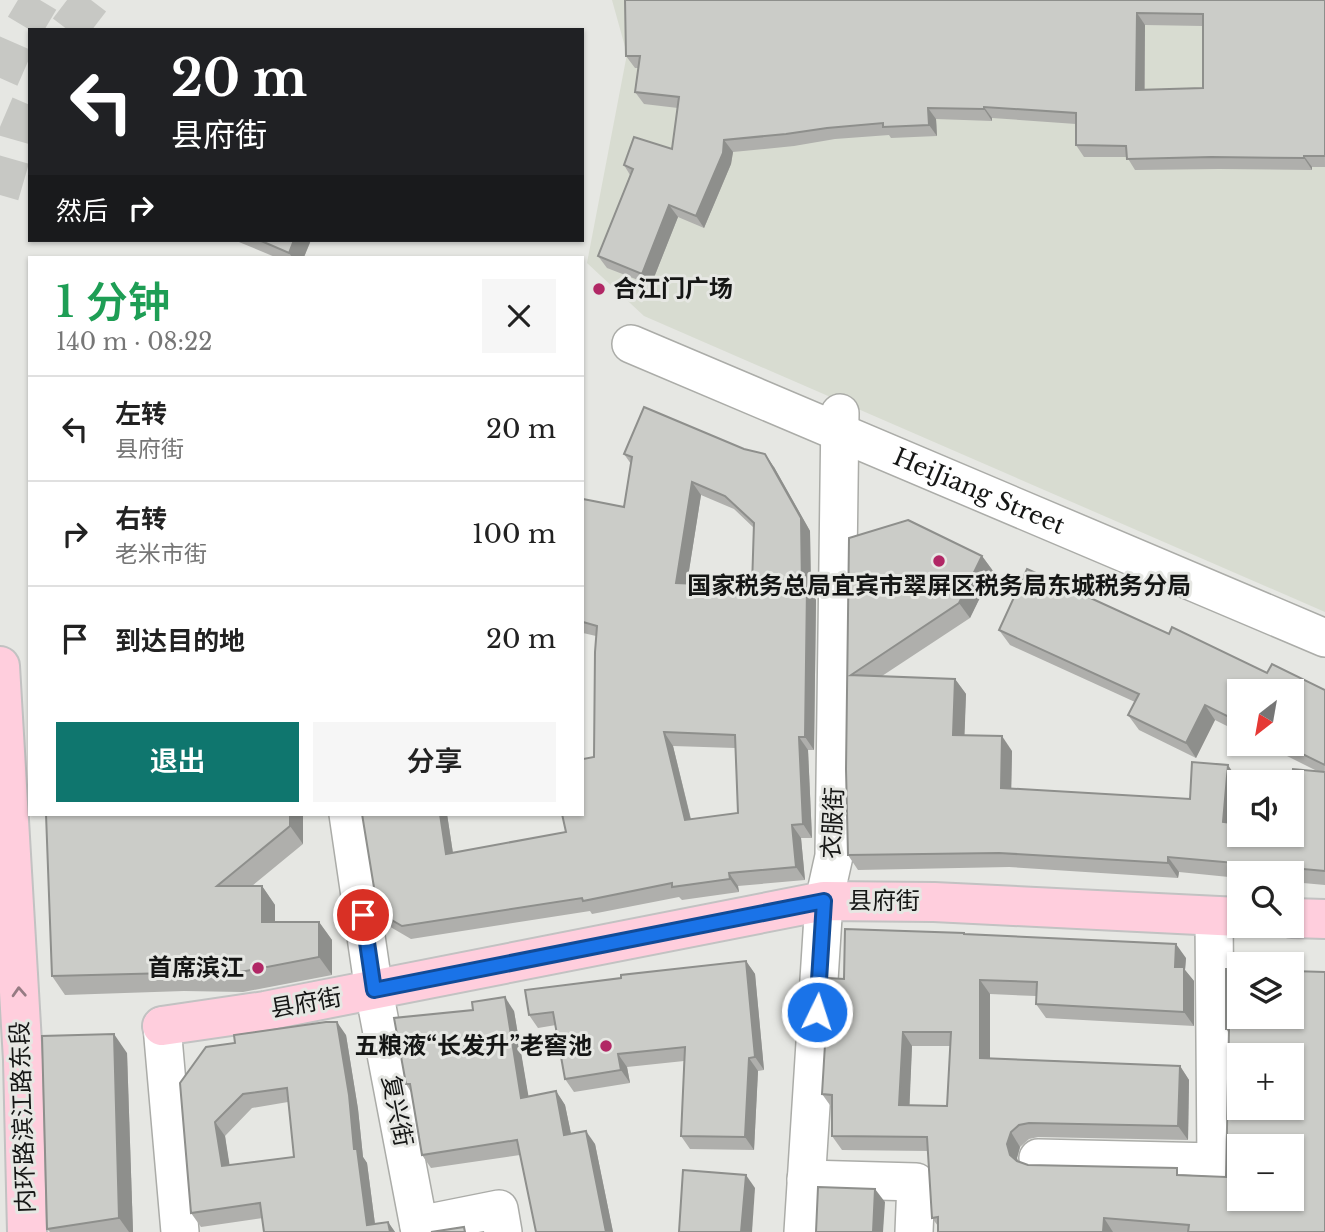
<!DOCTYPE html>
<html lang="zh">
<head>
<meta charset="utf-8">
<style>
  :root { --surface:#fff; --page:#f6f6f6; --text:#222; --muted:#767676; --line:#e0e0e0; --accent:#0f766e }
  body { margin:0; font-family:"Libre Baskerville","Noto Sans SC",serif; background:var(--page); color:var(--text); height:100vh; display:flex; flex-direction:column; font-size:26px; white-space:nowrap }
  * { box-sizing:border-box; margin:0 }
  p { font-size:23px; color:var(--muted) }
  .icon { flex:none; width:38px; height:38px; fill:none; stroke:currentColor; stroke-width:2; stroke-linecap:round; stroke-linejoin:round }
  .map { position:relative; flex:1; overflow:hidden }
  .side { position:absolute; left:28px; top:256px; width:556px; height:560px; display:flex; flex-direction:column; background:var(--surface); border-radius:0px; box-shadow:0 2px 5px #0004 }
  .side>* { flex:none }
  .hud { position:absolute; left:28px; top:28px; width:556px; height:214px; border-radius:0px; box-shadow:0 2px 5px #0004; background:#202124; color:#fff; overflow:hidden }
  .needle { width:46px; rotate:211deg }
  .tools { position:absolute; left:1227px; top:679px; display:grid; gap:14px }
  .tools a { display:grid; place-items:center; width:77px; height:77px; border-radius:0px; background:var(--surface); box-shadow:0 2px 5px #0004; font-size:35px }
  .pin { position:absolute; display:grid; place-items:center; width:60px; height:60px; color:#fff; margin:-30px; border:4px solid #fff; border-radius:50%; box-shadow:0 2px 7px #0007 }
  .me { position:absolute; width:77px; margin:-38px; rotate:4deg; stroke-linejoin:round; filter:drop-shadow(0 0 5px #0008) }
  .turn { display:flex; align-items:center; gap:24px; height:147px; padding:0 28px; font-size:32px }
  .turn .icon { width:91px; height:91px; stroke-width:2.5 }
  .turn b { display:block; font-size:49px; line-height:60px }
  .then { display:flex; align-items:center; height:66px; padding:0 28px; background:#0003; gap:14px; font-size:26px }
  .round { display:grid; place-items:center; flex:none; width:74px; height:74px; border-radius:0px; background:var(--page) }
  .summary { display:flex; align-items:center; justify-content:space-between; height:119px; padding:0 28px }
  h1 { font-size:42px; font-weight:600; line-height:52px; color:#1e9e55 }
  .primary-button { display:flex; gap:14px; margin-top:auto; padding:14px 28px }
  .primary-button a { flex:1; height:80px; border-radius:0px; background:var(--accent); color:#fff; font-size:28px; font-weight:600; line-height:80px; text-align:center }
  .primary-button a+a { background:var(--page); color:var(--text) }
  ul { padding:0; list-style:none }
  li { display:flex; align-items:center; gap:21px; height:105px; padding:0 28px; border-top:2px solid var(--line) }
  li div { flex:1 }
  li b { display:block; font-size:26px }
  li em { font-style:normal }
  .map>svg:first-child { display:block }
  .built { fill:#d8dcd1 }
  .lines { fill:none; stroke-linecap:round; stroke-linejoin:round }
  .major-tunnel { stroke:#c7c8c4; stroke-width:38; stroke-dasharray:38 19; stroke-linecap:butt }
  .minor-casing { stroke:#abaca8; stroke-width:40 }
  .major-casing { stroke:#c2c2c2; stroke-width:42 }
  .minor { stroke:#fff; stroke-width:37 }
  .major { stroke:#ffcedd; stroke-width:38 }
  .wall { fill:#afafac; fill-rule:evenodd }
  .shaded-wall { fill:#8e8f8c }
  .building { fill:#cbccc8; stroke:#8e8f8c; stroke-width:2; fill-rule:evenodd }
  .oneway { stroke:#967b83 }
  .route-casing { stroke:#114b97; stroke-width:18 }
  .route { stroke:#1a73e8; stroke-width:12 }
  .poi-dot { fill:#b12765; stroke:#e6e7e3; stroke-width:2.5 }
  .labels { text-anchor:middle; stroke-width:6; stroke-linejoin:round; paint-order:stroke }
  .poi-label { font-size:24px; font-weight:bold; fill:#151615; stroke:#e6e7e3; text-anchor:end }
  .street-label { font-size:24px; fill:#151615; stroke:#e6e7e3 }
</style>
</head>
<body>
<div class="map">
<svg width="1325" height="1232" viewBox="0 0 1325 1232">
  <rect width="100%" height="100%" fill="#e6e7e3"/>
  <!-- built -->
  <path class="built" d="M 612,0 L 1325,0 L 1325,612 L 644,316 L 587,263 L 627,54 Z"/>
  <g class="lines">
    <!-- major-tunnel -->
    <g class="major-tunnel">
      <path d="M 68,30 L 91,0"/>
      <path d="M 0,78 L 18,37 L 40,0"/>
      <path d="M 0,195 L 18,133 L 30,105"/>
    </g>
    <defs>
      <g id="minor">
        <path id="s1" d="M 631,344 L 1325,638"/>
        <path d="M 348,814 L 374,991 L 420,1232"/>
        <path d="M 162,1026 L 180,1232"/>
        <path d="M 1038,1158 L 1216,1162 L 1214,917"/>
        <path d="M 806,1179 L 916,1182 L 914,1232"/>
        <path d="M 419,1225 L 499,1209 L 503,1232"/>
        <path d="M 803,1232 L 824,901 L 834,856 L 840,413"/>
      </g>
      <g id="major">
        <path d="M 0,666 L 23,1060 L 27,1232"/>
        <path d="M 1292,918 L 1325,919"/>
        <path d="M 162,1026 L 265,1011 L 824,901 L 934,902 L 1239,917"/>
      </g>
    </defs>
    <!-- minor casing -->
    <use href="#minor" class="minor-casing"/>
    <!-- major casing -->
    <use href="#major" class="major-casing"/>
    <!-- minor -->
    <use href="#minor" class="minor"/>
    <!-- major -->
    <use href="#major" class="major"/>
  </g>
  <!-- wall -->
  <g class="wall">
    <path d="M 625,0 L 1325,0 L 1325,167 L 1312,167 L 1312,170 L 1219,169 L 1135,170 L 1127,157 L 1084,157 L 1076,145 L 1076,124 L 992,118 L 992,121 L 936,119 L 937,136 L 891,138 L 889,135 L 835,139 L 794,146 L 733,152 L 731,164 L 704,228 L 678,217 L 651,285 L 607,268 L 598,256 L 630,175 L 624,165 L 672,149 L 678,108 L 644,104 L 635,92 L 638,68 L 635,68 L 626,56 ZM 1145,25 L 1203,26 L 1203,88 L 1145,90 Z"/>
    <path d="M 234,240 L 311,240 L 304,257 L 275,257 Z"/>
    <path d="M 624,454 L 774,467 L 810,531 L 811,591 L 816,600 L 814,750 L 808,750 L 812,838 L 801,838 L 805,880 L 738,886 L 739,892 L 682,900 L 679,897 L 592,914 L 590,911 L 411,939 L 387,925 L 378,912 L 362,814 L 447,814 L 453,853 L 566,832 L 594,757 L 596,636 L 583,633 L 583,499 L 624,507 L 631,464 ZM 701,495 L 734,509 L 754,528 L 752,586 L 687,583 ZM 673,746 L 735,748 L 738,813 L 691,819 Z"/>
    <path d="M 849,538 L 982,556 L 993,571 L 970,618 L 882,676 L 955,679 L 966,694 L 964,735 L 1012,751 L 1011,789 L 1190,799 L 1238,780 L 1234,823 L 1292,835 L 1317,771 L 1263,744 L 1292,744 L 1239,691 L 1239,732 L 1215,720 L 1196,758 L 1139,730 L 1128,715 L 1135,702 L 1010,645 L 999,630 L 1169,634 L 1267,673 L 1325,690 L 1325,885 L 1292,882 L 1292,873 L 1239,873 L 1239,878 L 1179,872 L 1178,878 L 1009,867 L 858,870 L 848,855 Z"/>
    <path d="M 303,814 L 303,844 L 252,886 L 262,886 L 275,905 L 275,922 L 319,922 L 332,940 L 332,975 L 243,992 L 184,991 L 65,995 L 52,976 Z"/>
    <path d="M 964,933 L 965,935 L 1186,958 L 1185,970 L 1194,981 L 1194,1026 L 1046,1018 L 1036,1004 L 1036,996 L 990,994 L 990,1058 L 1180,1066 L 1189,1080 L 1188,1140 L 1038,1137 L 1029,1139 L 1020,1147 L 1017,1158 L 1018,1162 L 1028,1165 L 1226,1177 L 1229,1033 L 1226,1029 L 1226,969 L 1325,1232 L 938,1232 L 938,1226 L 932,1218 L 928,1151 L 842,1150 L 832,1136 L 832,1108 L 822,1094 L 844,979 ZM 912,1046 L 950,1046 L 947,1106 L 909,1105 Z"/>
    <path d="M 746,961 L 755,974 L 764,1070 L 758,1071 L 754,1150 L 690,1149 L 681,1136 L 684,1061 L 627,1067 L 630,1083 L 574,1092 L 565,1079 L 556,1025 L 538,1028 L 529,1015 L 621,978 Z"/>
    <path d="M 514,1011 L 528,1096 L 556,1091 L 565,1105 L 571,1134 L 595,1144 L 613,1232 L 536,1232 L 520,1155 L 431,1168 L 422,1155 L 411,1092 L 406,1084 Z"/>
    <path d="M 346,1035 L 358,1109 L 363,1157 L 367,1163 L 375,1224 L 388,1222 L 395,1232 L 264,1232 L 263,1218 L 201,1227 L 191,1213 L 180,1083 ZM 288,1102 L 294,1157 L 229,1165 L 225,1136 L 252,1108 Z"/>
    <path d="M 127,1053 L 133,1232 L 50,1232 L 47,1229 Z"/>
  </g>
  <!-- shaded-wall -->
  <g class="shaded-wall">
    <path d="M 1137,13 L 1145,25 L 1144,101 L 1136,90 Z"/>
    <path d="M 984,107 L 992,118 L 992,121 L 984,109 Z"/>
    <path d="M 928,108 L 936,119 L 937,136 L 929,125 Z"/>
    <path d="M 724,140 L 733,152 L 731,164 L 704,228 L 696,216 Z"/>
    <path d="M 1304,156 L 1312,167 L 1312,170 L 1304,158 Z"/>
    <path d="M 669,205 L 678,217 L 651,285 L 642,274 Z"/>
    <path d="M 294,240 L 311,240 L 304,257 L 292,257 L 289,253 Z"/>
    <path d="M 765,454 L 774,467 L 810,531 L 811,591 L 816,600 L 814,750 L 805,737 L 802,587 Z"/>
    <path d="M 692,482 L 701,495 L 685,596 L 676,583 Z"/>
    <path d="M 982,556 L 993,571 L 970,618 L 959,603 Z"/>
    <path d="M 955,679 L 966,694 L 964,750 L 953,735 Z"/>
    <path d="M 1205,705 L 1215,720 L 1196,758 L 1186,743 Z"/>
    <path d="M 664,732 L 673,746 L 694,833 L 685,820 Z"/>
    <path d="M 1002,736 L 1012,751 L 1011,803 L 1001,788 Z"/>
    <path d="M 799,737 L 808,750 L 812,838 L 803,824 Z"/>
    <path d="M 1228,765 L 1238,780 L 1233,837 L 1223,822 Z"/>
    <path d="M 290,814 L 303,814 L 303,844 L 290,826 Z"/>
    <path d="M 440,814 L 447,814 L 455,867 L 446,854 Z"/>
    <path d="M 792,825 L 801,838 L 805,880 L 796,867 Z"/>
    <path d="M 1168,857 L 1179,872 L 1178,878 L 1168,863 Z"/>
    <path d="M 729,873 L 738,886 L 739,892 L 730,879 Z"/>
    <path d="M 262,886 L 275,905 L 275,941 L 262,922 Z"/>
    <path d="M 319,922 L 332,940 L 332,975 L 319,957 Z"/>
    <path d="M 1176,944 L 1186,958 L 1185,970 L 1194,981 L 1194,1026 L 1184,1012 L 1175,967 Z"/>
    <path d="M 746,961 L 755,974 L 764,1070 L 755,1057 Z"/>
    <path d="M 980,980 L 990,994 L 990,1072 L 980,1058 Z"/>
    <path d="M 505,997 L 514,1011 L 531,1111 L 521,1098 Z"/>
    <path d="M 337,1022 L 346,1035 L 358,1109 L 363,1157 L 367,1163 L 376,1232 L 367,1225 L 354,1149 Z"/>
    <path d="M 903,1032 L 912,1046 L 909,1119 L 899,1105 Z"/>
    <path d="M 114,1034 L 127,1053 L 133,1232 L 129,1232 L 119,1218 Z"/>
    <path d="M 618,1054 L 627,1067 L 630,1083 L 621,1070 Z"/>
    <path d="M 749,1058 L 758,1071 L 754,1150 L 745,1137 Z"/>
    <path d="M 1180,1066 L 1189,1080 L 1188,1140 L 1178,1126 Z"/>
    <path d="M 556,1091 L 565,1105 L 574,1148 L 564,1135 Z"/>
    <path d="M 215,1122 L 225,1136 L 232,1180 L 222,1166 Z"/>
    <path d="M 586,1131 L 595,1144 L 613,1232 L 606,1232 Z"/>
    <path d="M 1011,1132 L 1020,1147 L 1017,1158 L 1020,1169 L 1010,1155 L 1007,1144 Z"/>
    <path d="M 746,1175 L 755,1188 L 752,1232 L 741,1232 Z"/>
    <path d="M 875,1189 L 885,1202 L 883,1232 L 873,1232 Z"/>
    <path d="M 1104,1218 L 1113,1232 L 1103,1232 Z"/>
    <path d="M 388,1222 L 395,1232 L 390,1232 Z"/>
  </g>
  <!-- building -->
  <g class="building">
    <path d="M 625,0 L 1325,0 L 1325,156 L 1304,156 L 1304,158 L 1211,157 L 1127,159 L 1126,146 L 1076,145 L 1076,113 L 984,107 L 984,109 L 928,108 L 929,125 L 883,127 L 883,123 L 827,128 L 786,134 L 724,140 L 723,153 L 696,216 L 669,205 L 642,274 L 598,256 L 633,169 L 624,165 L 634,137 L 672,149 L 679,97 L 635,92 L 640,56 L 626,56 ZM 1137,13 L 1203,14 L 1203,88 L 1136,90 Z"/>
    <path d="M 259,240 L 294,240 L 289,253 Z"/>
    <path d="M 644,407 L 744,449 L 765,454 L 801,518 L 802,587 L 807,587 L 805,737 L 799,737 L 803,824 L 792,825 L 796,867 L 729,873 L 730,879 L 672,887 L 672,883 L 583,901 L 582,898 L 402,926 L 378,912 L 362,814 L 440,814 L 446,854 L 566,832 L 562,814 L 583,814 L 583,759 L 594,757 L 595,652 L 597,626 L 583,622 L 583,499 L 624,507 L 632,457 L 624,454 ZM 692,482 L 725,496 L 754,523 L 752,586 L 676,583 ZM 664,732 L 735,735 L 738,813 L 685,820 Z"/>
    <path d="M 908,520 L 982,556 L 959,603 L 851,675 L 955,679 L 953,735 L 1002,736 L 1001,788 L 1190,799 L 1192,762 L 1228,765 L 1223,822 L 1239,824 L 1239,835 L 1292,835 L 1292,785 L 1293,769 L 1325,772 L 1325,871 L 1168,857 L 1168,863 L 999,853 L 848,855 L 846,769 L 849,538 Z"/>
    <path d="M 1027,569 L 1169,634 L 1172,627 L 1267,673 L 1272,664 L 1325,690 L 1325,765 L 1282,744 L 1292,744 L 1292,691 L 1239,691 L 1239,722 L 1205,705 L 1186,743 L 1128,715 L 1139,694 L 999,630 Z"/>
    <path d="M 46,814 L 290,814 L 290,826 L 217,886 L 262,886 L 262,922 L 319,922 L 319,957 L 230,974 L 171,973 L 52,976 Z"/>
    <path d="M 845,929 L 964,933 L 964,934 L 1176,944 L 1175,967 L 1184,967 L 1184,1012 L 1036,1004 L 1037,982 L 980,980 L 980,1058 L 1180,1066 L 1178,1126 L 1029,1123 L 1019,1125 L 1011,1132 L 1007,1144 L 1010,1155 L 1017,1161 L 1028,1165 L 1177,1168 L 1177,1175 L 1226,1177 L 1229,1029 L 1226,1029 L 1226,969 L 1239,969 L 1239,1017 L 1292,1017 L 1292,971 L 1325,972 L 1325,1232 L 1188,1232 L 1189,1225 L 1104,1218 L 1103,1232 L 938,1232 L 938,1217 L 932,1218 L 927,1137 L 832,1136 L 832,1095 L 822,1094 L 829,978 L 844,979 ZM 903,1032 L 951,1032 L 947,1106 L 899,1105 ZM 1239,1055 L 1292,1055 L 1292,1108 L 1239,1108 ZM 1239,1146 L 1292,1146 L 1292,1199 L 1239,1199 Z"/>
    <path d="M 746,961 L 755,1057 L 749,1058 L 745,1137 L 681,1136 L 685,1047 L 618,1054 L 621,1070 L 565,1079 L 553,1012 L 529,1015 L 525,990 L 621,978 L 621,975 Z"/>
    <path d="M 505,997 L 521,1098 L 556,1091 L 564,1135 L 586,1131 L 606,1232 L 536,1232 L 517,1140 L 422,1155 L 410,1084 L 406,1084 L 394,1018 L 473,1010 L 472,1002 Z"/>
    <path d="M 326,1022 L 337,1022 L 349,1095 L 354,1149 L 357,1149 L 367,1225 L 388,1222 L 390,1232 L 264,1232 L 260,1203 L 191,1213 L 180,1083 L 206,1047 L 235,1043 L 234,1035 ZM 287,1088 L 294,1157 L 222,1166 L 215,1122 L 243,1094 Z"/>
    <path d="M 114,1034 L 119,1218 L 47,1229 L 42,1036 Z"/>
    <path d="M 683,1170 L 746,1175 L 741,1232 L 679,1232 Z"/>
    <path d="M 818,1187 L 875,1189 L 873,1232 L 816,1232 Z"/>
    <path d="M 464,1227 L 465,1232 L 431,1232 Z"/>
  </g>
  <!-- one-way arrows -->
  <defs><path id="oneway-chevron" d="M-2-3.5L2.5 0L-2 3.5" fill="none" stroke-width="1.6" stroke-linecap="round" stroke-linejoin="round" transform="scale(1.75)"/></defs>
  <use class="oneway" href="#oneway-chevron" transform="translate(19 992) rotate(-93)"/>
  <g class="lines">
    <defs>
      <path id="route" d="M 363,915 L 374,990 L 824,901 L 817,1012"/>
    </defs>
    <!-- route casing -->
    <use href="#route" class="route-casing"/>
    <!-- route -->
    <use href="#route" class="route"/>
  </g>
  <!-- markers -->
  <g class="poi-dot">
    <circle cx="599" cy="289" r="7"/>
    <circle cx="939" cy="561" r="7"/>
    <circle cx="258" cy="968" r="7"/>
    <circle cx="606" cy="1046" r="7"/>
  </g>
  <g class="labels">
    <!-- poi labels -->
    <g class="poi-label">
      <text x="613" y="297" text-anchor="start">合江门广场</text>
      <text x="939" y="594" text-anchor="middle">国家税务总局宜宾市翠屏区税务局东城税务分局</text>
      <text x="244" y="976">首席滨江</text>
      <text x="592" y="1054">五粮液“长发升”老窖池</text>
    </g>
    <!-- street labels -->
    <g class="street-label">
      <text dy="8" stroke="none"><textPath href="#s1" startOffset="378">HeiJiang Street</textPath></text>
      <text transform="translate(833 823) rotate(-87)" y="8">衣服街</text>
      <text x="884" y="909">县府街</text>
      <text transform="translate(306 1003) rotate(-10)" y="8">县府街</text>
      <text transform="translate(397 1111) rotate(79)" y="8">复兴街</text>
      <text transform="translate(23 1117) rotate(-92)" y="8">内环路滨江路东段</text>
    </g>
  </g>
</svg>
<div class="tools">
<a><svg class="needle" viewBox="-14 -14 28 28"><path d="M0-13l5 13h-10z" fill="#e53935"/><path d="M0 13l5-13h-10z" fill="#767676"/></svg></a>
<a><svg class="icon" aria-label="sound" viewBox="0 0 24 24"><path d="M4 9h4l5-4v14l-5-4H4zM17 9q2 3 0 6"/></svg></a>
<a><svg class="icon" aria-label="search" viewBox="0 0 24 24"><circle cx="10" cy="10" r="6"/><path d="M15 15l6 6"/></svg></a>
<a><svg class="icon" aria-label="layers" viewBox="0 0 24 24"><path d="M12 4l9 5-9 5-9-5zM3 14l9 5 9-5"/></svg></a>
<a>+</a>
<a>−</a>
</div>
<div class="pin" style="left:363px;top:915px;background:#d93025"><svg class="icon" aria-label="arrive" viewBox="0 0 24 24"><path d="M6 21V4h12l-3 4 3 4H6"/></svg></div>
<svg class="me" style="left:817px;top:1012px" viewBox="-20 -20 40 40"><circle r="17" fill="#1a73e8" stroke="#fff" stroke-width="3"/><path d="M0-11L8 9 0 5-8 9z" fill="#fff"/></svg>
<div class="hud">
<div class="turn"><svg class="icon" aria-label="left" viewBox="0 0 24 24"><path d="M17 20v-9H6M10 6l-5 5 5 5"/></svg><div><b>20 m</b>县府街</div></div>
<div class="then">然后<svg class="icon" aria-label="right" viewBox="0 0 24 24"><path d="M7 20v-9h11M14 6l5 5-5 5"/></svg></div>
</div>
<section class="side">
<div class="summary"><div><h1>1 分钟</h1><p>140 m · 08:22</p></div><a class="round"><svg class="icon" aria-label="close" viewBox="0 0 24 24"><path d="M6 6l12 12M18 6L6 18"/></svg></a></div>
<ul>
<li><svg class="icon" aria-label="left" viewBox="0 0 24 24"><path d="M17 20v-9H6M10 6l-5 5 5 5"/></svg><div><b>左转</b><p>县府街</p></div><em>20 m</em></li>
<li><svg class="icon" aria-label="right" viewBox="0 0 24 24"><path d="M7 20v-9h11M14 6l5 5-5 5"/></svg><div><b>右转</b><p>老米市街</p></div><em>100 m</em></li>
<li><svg class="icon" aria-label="arrive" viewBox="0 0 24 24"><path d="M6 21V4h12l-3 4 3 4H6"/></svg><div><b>到达目的地</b></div><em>20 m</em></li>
</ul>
<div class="primary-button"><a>退出</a><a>分享</a></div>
</section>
</div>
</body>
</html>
